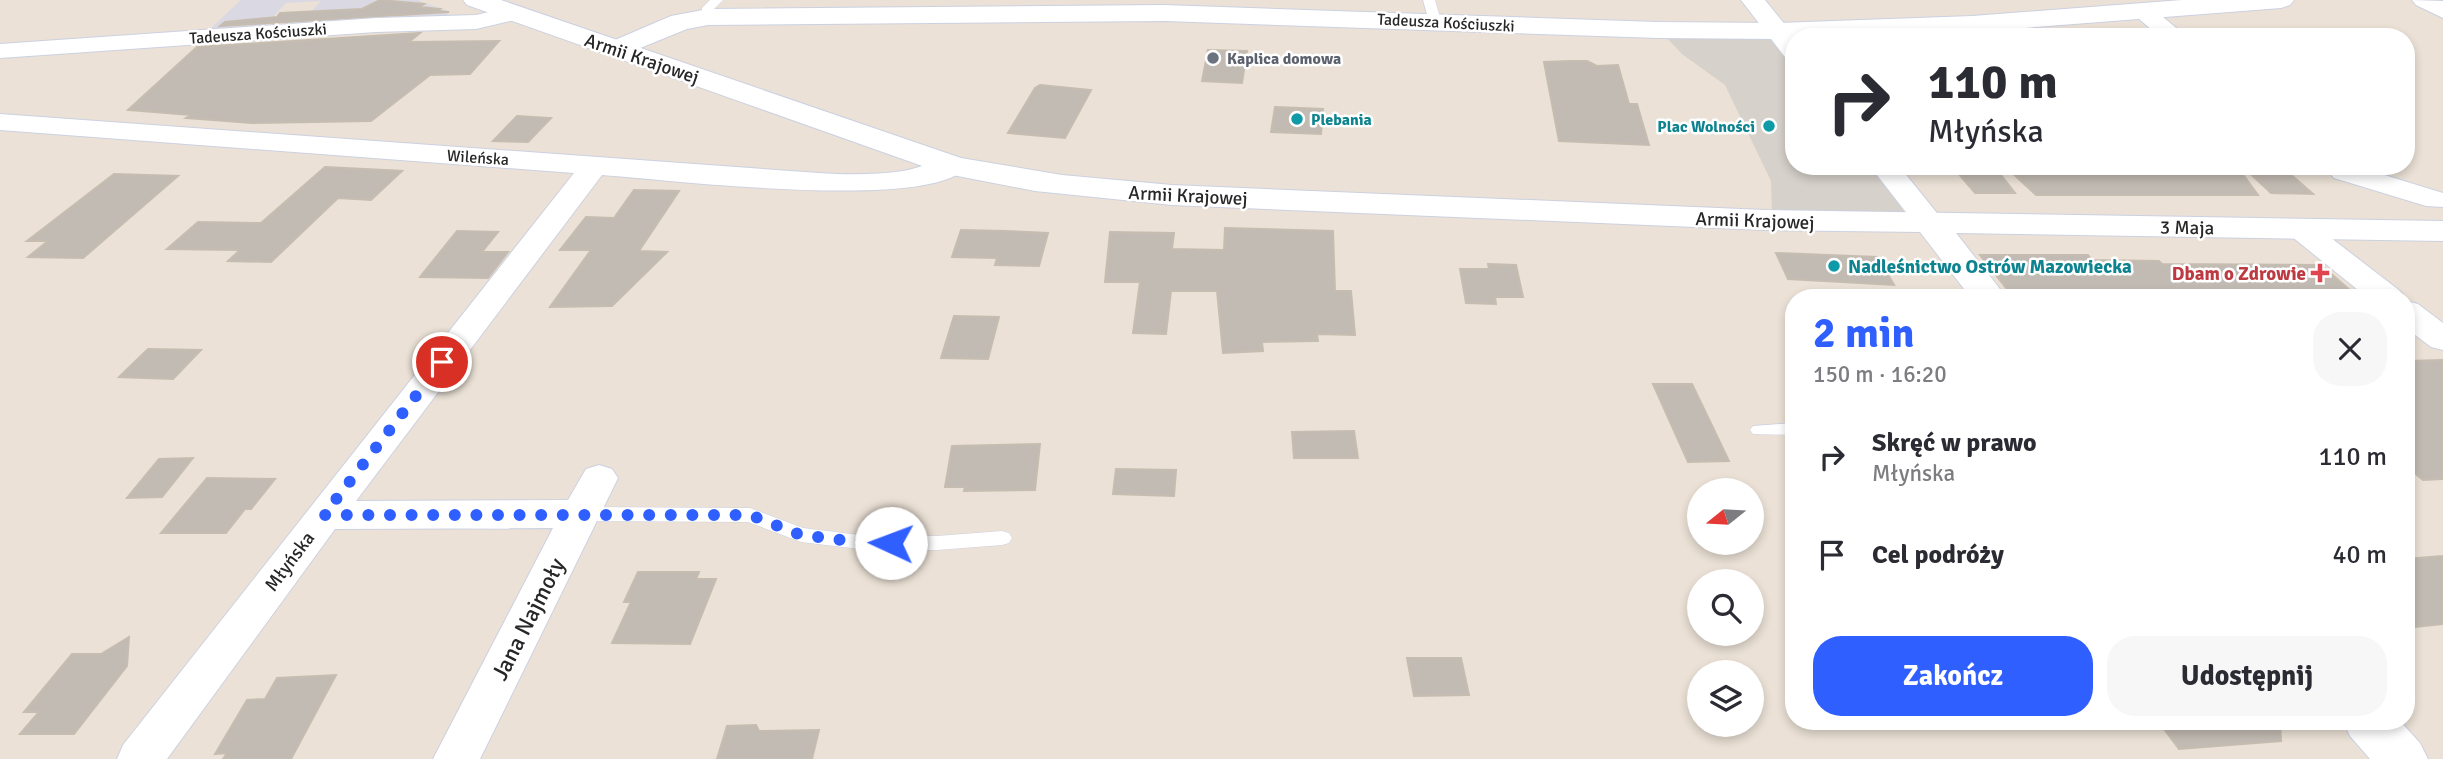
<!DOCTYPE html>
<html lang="pl">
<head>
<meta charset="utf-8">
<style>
  :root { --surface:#fff; --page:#f7f7f7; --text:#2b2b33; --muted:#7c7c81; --accent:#2f5fff }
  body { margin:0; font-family:Signika,sans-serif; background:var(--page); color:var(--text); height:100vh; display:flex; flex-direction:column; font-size:26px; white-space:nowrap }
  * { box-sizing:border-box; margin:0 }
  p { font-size:23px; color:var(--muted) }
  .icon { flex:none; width:38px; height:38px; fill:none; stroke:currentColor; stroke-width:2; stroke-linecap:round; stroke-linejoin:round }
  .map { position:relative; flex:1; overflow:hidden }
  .sheet { position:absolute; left:1785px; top:289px; width:630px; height:441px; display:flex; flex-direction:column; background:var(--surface); border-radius:28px; box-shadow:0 4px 10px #0003 }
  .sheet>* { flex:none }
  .banner { position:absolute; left:1785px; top:28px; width:630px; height:147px; border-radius:28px; box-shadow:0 4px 10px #0003; background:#fff; color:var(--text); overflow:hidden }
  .needle { width:46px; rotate:252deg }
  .buttons { position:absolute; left:1687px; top:478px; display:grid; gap:14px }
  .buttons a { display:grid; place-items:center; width:77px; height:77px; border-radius:50%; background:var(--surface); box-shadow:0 4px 10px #0003; font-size:35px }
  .pin { position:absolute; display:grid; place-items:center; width:60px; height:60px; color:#fff; margin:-30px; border:4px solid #fff; border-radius:50%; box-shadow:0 2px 7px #0007 }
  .me { position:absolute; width:77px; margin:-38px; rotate:272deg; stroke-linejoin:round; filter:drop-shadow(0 0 5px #0008) }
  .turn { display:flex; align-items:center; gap:24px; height:147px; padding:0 28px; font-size:32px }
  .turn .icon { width:91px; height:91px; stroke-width:2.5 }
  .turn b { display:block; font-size:49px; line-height:60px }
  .round { display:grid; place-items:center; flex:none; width:74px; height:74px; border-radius:28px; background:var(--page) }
  .head { display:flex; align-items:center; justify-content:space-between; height:119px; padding:0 28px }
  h1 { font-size:42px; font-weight:700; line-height:52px; color:var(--accent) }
  .action { display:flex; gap:14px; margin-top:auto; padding:14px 28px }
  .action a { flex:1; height:80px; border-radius:28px; background:var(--accent); color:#fff; font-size:28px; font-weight:700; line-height:80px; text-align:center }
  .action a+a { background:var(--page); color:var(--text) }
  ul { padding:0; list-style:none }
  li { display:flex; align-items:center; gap:21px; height:98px; padding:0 28px }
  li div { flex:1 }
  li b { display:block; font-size:26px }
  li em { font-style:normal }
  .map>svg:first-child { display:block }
  .industrial { fill:#dad8e2 }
  .plaza { fill:#d6d1ca }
  .building { fill:#c2bbb3; stroke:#c6bdb0; stroke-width:2 }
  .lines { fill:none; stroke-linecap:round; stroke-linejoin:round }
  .service-casing { stroke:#ccd1e1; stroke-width:1 }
  .minor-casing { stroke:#ccd1e1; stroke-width:2 }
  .tertiary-casing { stroke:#ccd1e1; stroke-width:2 }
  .secondary-casing { stroke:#ccd1e1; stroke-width:2 }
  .service { fill:#fff; fill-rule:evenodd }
  .minor { fill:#fff; fill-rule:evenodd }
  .tertiary { fill:#fff; fill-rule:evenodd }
  .secondary { fill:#fff; fill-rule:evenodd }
  .route { stroke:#2f5fff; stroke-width:12; stroke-dasharray:0 21.6 }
  .worship-dot { fill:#6b7280; stroke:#fff; stroke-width:2.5 }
  .culture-dot { fill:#0f9aa8; stroke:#fff; stroke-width:2.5 }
  .health-dot { fill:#e0444e; stroke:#fff; stroke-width:2.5 }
  .labels { text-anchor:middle; stroke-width:5; stroke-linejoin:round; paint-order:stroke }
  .far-street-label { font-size:16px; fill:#272727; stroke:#fff }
  .far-worship-label { font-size:16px; font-weight:bold; fill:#5b616d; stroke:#fff; text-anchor:start }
  .far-culture-label { font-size:16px; font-weight:bold; fill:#0d838f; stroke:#fff; text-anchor:start }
  .street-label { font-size:19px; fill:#272727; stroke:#fff }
  .culture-label { font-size:19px; font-weight:bold; fill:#0d838f; stroke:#fff; text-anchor:start }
  .health-label { font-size:19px; font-weight:bold; fill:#be3a42; stroke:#fff; text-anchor:end }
  .near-street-label { font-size:23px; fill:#272727; stroke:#fff }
</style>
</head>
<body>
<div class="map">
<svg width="2443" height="759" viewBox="0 0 2443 759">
  <rect width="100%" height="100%" fill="#ebe1d6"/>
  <!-- industrial -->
  <path class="industrial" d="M 241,0 L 417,0 L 450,12 L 442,19 L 299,24 L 321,1 L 286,3 L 264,27 L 209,30 Z"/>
  <!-- plaza -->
  <path class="plaza" d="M 1772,33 L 1794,62 L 1794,166 L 1871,166 L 1905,212 L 1772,213 L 1771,181 L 1725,85 L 1682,54 L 1666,37 Z"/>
  <!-- building -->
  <g class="building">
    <path d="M 380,0 L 424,4 L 419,7 L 440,9 L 437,11 L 449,12 L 220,26 L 225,22 L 277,17 L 280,13 L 362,9 Z"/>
    <path d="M 420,33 L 409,42 L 499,41 L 470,74 L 430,75 L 371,121 L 252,123 L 186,118 L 191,115 L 128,110 L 197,47 Z"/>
    <path d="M 1208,50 L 1247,51 L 1242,83 L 1202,81 Z"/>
    <path d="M 1570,61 L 1587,61 L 1597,66 L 1618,65 L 1629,104 L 1637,104 L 1649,145 L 1559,141 L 1544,62 Z"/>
    <path d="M 1040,85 L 1091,90 L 1065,138 L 1008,133 L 1035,88 Z"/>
    <path d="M 1275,107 L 1323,109 L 1321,134 L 1271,132 Z"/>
    <path d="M 517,116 L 551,118 L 528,142 L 493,141 Z"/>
    <path d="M 1952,166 L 1994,166 L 2015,193 L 1975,193 Z"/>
    <path d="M 2242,166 L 2281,166 L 2313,194 L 2271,193 Z"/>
    <path d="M 325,167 L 402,171 L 371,200 L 338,198 L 271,262 L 228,261 L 240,250 L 167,249 L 198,222 L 261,223 Z"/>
    <path d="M 2239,169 L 2258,195 L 2036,195 L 2009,170 Z"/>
    <path d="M 114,174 L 178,176 L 83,258 L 28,257 L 48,241 L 27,241 Z"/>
    <path d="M 634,190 L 679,191 L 639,251 L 667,252 L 612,306 L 550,307 L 591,250 L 560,250 L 586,217 L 614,218 Z"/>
    <path d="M 1225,228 L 1333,231 L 1335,291 L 1351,291 L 1355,335 L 1317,334 L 1318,341 L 1262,342 L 1263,351 L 1223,353 L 1217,291 L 1171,291 L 1166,334 L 1133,333 L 1140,282 L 1105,282 L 1110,232 L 1174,233 L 1172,249 L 1224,250 Z"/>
    <path d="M 961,230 L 1005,231 L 1048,233 L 1039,266 L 995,265 L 997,258 L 952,257 Z"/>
    <path d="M 457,231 L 498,232 L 482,252 L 508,252 L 488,278 L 420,277 Z"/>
    <path d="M 1776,253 L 1878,257 L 1894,285 L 1788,279 Z"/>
    <path d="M 1980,255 L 2088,255 L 2092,260 L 2159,261 L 2162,264 L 2321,265 L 2359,298 L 2014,298 Z"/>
    <path d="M 1488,264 L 1516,265 L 1523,297 L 1495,297 L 1496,304 L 1466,303 L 1460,269 L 1489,269 Z"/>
    <path d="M 954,316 L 999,317 L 988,359 L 941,358 Z"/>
    <path d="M 148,349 L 201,350 L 173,379 L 119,377 Z"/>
    <path d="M 2443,360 L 2443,479 L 2423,480 L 2406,466 L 2406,361 Z"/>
    <path d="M 1653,384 L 1692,384 L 1729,461 L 1688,462 Z"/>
    <path d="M 1354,431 L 1358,458 L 1294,458 L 1292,432 Z"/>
    <path d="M 1040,444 L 1035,490 L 964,491 L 965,487 L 945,487 L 952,446 Z"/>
    <path d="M 193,458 L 162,497 L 127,498 L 159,459 Z"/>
    <path d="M 1116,469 L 1176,470 L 1174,496 L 1113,494 Z"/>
    <path d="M 207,478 L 275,479 L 251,509 L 245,509 L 226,533 L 161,533 Z"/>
    <path d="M 2443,556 L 2443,624 L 2406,628 L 2406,559 Z"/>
    <path d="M 638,572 L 699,572 L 696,579 L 716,579 L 690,644 L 612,643 L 631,602 L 624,602 Z"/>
    <path d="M 129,637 L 127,666 L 74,734 L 20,734 L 39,712 L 24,712 L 72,654 L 101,654 Z"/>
    <path d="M 1407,658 L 1461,658 L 1469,695 L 1414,696 Z"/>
    <path d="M 336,675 L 291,759 L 223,759 L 227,753 L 215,754 L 247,700 L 265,699 L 277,678 Z"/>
    <path d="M 2158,721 L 2280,721 L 2281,741 L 2179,749 Z"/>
    <path d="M 756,725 L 759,731 L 819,730 L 812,759 L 717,759 L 727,726 Z"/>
  </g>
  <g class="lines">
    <defs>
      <g id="service">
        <path d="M 710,0 L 723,0 L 714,9 L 712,20 L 708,21 L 702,17 L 702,8 Z"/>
        <path d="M 1423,0 L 1435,0 L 1441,21 L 1439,24 L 1429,21 Z"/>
        <path d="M 1794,423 L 1794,435 L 1753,434 L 1750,430 L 1753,426 Z"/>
        <path d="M 581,507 L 750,508 L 803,528 L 868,536 L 937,536 L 1002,531 L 1009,533 L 1012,538 L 1009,543 L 1002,545 L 937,550 L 868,550 L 801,542 L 748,522 L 581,521 L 574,519 L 571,514 L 574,509 Z"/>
      </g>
      <g id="minor">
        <path d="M 1741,0 L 1765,0 L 1795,37 L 1794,59 L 1785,57 Z"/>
        <path d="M 2412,0 L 2443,1 L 2443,18 L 2416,5 Z"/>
        <path d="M 2143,5 L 2151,7 L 2187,37 L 2160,37 L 2131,12 L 2135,7 Z"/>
        <path d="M 515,6 L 523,8 L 527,13 L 523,18 L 476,29 L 376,32 L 0,58 L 0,44 L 376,18 L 476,15 Z"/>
        <path d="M 0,114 L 819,173 C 848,175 875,175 903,171 C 923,168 943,155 963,160 L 967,166 C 935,213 662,179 602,175 L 356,501 L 568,500 L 586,469 L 599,465 L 612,469 L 618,478 L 480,759 L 433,759 L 553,528 L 335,529 L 167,759 L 117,759 L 123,745 L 574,173 L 0,130 Z"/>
        <path d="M 1870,166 L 1899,166 L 1945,223 L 1941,229 L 1930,232 L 1919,229 Z"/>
        <path d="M 2323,166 L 2355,166 L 2443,193 L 2443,207 L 2426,206 L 2334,178 Z"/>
        <path d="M 2302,221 L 2313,224 L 2400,291 L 2405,298 L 2368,298 L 2291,236 L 2287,230 L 2291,224 Z"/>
        <path d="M 2406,301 L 2418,304 L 2443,323 L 2443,350 L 2431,347 L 2406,328 Z"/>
      </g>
      <path id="tertiary" d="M 2182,0 L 2294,0 L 2290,5 L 2281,8 L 1972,32 L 1777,39 L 1658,38 L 1164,21 L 708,25 L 687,29 L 618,57 L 608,55 L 604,49 L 608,43 L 671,16 L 708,9 L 1164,5 L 1658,22 L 1777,23 L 1972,16 Z"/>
      <g id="secondary">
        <path d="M 463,0 L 501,0 L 961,158 L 1062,175 L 1172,185 L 1765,210 L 2443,221 L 2443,241 L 1956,233 L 2007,298 L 1971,298 L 1920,232 L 1765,230 L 1172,205 L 1035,191 L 942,173 L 467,5 Z"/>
        <path d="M 2343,721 L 2400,721 L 2420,743 L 2428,759 L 2370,759 L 2350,736 Z"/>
      </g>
    </defs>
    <!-- service casing -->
    <use href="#service" class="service-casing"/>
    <!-- minor casing -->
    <use href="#minor" class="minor-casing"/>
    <!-- tertiary casing -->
    <use href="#tertiary" class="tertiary-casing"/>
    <!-- secondary casing -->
    <use href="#secondary" class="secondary-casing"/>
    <!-- service -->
    <use href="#service" class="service"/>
    <!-- minor -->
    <use href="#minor" class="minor"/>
    <!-- tertiary -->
    <use href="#tertiary" class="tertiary"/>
    <!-- secondary -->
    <use href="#secondary" class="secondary"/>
  </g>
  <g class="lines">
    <!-- route -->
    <path class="route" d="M 442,362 L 324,515 L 750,515 L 801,535 L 867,543 L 891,543"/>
  </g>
  <!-- markers -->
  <circle class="worship-dot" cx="1213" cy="58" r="7"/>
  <g class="culture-dot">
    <circle cx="1297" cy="119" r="7"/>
    <circle cx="1769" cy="126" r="7"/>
    <circle cx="1834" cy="266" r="7"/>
  </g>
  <path class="health-dot" d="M2316.5 262.5h7v7h7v7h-7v7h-7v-7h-7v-7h7z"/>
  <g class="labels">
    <!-- far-street labels -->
    <g class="far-street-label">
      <text transform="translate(1446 22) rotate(3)" y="6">Tadeusza Kościuszki</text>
      <text transform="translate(258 33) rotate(-4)" y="6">Tadeusza Kościuszki</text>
      <text transform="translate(478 157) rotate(4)" y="6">Wileńska</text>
    </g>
    <!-- far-worship labels -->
    <g class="far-worship-label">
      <text x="1227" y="64">Kaplica domowa</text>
    </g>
    <!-- far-culture labels -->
    <g class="far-culture-label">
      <text x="1311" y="125">Plebania</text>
      <text x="1755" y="132" text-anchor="end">Plac Wolności</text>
    </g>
    <!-- street labels -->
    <g class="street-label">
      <text transform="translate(642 58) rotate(19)" y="7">Armii Krajowej</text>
      <text transform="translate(1188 195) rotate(3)" y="7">Armii Krajowej</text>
      <text transform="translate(1755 220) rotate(2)" y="7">Armii Krajowej</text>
      <text transform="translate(2187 227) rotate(1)" y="7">3 Maja</text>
      <text transform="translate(289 561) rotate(-53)" y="7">Młyńska</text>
    </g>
    <!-- culture labels -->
    <g class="culture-label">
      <text x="1848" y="273">Nadleśnictwo Ostrów Mazowiecka</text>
    </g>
    <!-- health labels -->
    <g class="health-label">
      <text x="2306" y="280">Dbam o Zdrowie</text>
    </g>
    <!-- near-street labels -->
    <g class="near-street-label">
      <text transform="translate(528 619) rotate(-63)" y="8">Jana Najmoły</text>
    </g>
  </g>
</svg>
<div class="buttons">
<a><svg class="needle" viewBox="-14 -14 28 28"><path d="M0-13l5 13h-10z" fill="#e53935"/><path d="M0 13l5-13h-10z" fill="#7c7c81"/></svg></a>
<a><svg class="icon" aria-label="search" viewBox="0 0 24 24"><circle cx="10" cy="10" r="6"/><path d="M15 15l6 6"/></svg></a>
<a><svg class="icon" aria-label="layers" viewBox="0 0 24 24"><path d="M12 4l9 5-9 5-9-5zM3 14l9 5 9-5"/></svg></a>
</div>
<div class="pin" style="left:442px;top:362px;background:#d93025"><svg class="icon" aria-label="arrive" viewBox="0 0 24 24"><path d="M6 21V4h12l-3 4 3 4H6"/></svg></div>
<svg class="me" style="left:891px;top:543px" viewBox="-20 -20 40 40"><circle r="19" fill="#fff"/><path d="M0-13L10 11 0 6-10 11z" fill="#2f5fff"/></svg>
<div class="banner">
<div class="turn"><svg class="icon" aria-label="right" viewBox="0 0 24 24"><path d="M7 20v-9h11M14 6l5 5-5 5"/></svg><div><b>110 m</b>Młyńska</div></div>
</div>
<section class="sheet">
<div class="head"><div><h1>2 min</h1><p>150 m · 16:20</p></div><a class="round"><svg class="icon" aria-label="close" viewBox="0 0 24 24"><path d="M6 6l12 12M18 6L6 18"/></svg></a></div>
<ul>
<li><svg class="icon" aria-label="right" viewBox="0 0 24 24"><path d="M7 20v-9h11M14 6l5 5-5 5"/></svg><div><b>Skręć w prawo</b><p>Młyńska</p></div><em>110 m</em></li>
<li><svg class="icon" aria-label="arrive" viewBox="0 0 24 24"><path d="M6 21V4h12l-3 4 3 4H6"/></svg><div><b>Cel podróży</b></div><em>40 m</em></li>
</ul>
<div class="action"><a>Zakończ</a><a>Udostępnij</a></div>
</section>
</div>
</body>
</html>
